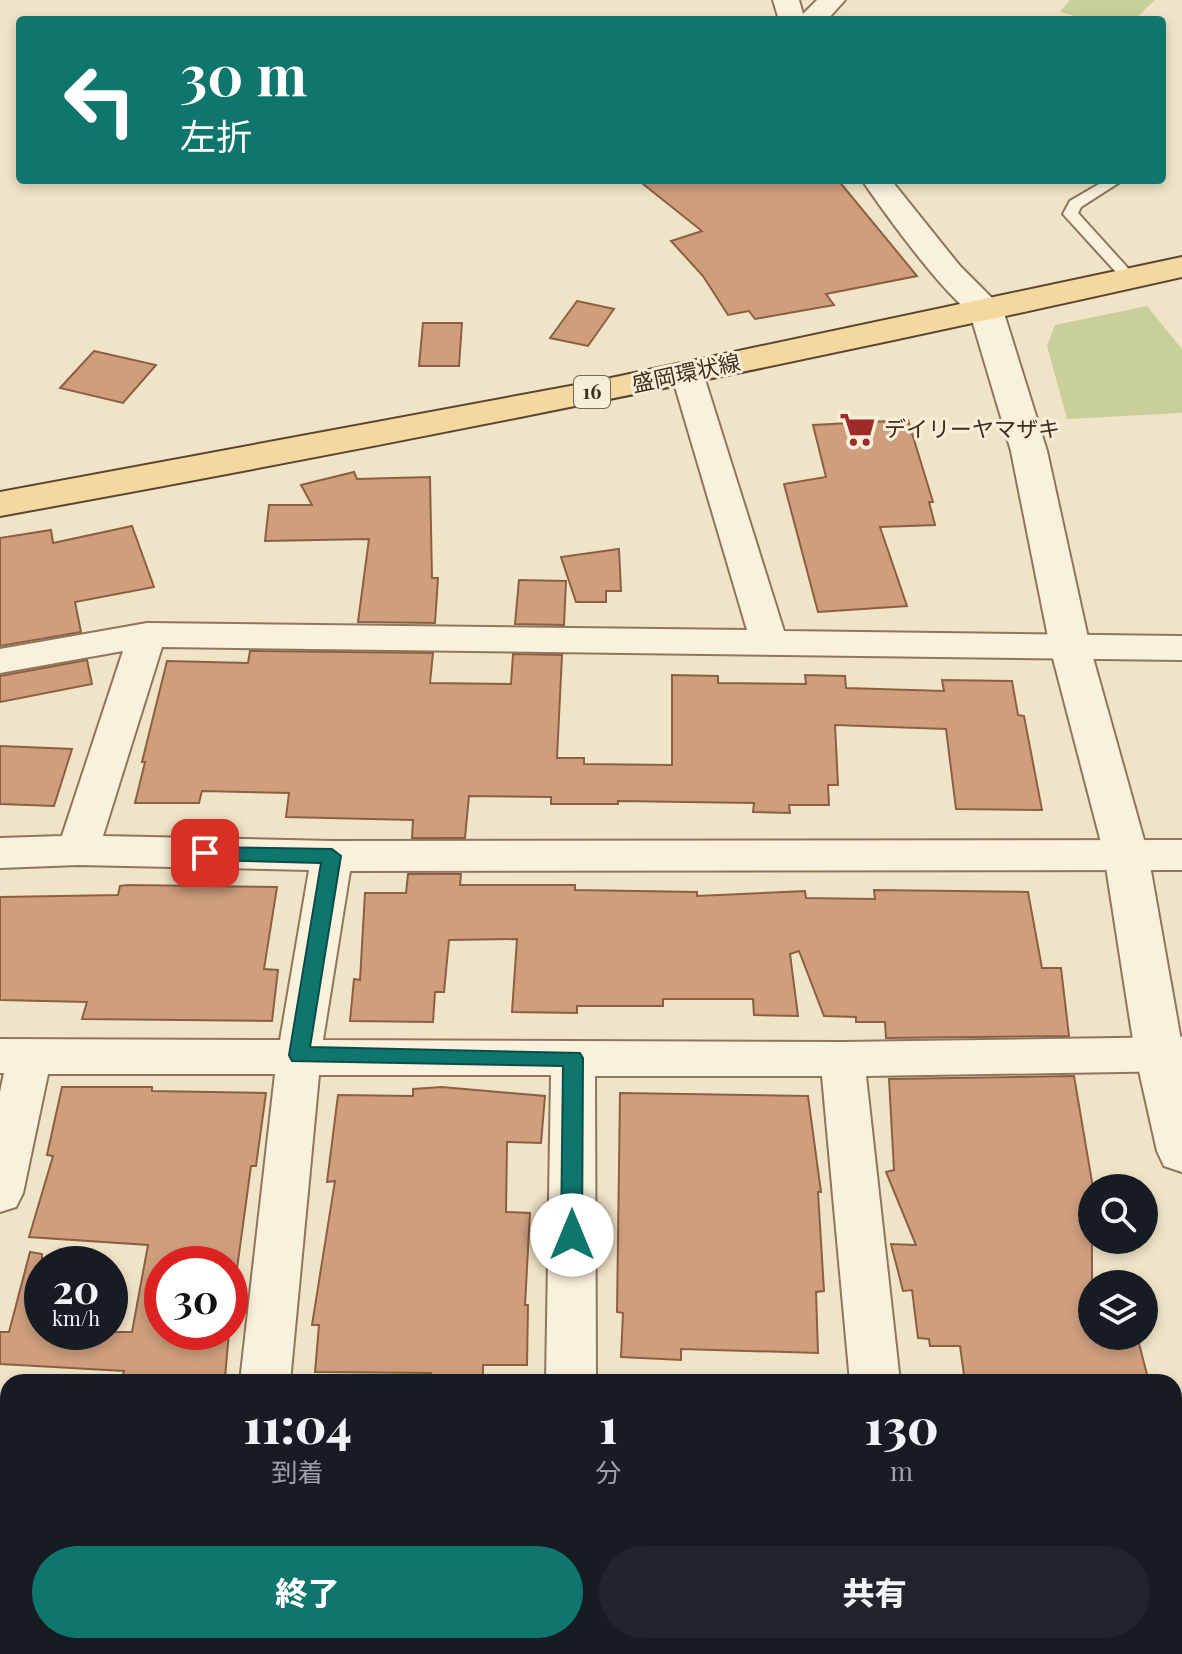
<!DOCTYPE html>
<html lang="ja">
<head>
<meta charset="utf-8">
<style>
  :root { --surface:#171b24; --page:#20242c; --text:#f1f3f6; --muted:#9ea1a6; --accent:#0f766e }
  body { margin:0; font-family:"Playfair Display","Noto Sans JP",serif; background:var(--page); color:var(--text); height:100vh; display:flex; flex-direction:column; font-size:30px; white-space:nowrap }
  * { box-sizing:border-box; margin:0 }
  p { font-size:26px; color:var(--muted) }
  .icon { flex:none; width:44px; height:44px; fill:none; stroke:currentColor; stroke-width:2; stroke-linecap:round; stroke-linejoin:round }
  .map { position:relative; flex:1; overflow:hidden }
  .drawer { position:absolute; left:0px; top:1374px; width:1182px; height:280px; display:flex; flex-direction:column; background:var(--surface); border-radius:24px 24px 0 0; box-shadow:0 4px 12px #0003 }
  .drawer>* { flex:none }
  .banner { position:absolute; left:16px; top:16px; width:1150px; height:168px; border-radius:8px; box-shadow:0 4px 12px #0003; background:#0f766e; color:#fff; overflow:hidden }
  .fabs { position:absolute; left:1078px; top:1174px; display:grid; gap:16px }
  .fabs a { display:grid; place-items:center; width:80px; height:80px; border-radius:50%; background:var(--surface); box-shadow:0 4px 12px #0003; font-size:40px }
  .speed { position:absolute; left:24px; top:1246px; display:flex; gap:16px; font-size:40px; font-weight:700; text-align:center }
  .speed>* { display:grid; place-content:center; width:104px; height:104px; border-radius:50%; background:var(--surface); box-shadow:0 4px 12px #0003; line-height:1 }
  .speed small { font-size:20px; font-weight:400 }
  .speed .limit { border:12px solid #d22; background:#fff; color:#111 }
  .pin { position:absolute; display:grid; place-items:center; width:68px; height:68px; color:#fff; margin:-34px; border-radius:16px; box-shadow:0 4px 12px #0006 }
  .me { position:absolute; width:88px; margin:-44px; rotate:0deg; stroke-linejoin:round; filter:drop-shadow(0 0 6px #0008) }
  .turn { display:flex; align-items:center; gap:28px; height:168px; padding:0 32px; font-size:36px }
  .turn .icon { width:104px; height:104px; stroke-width:2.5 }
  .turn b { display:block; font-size:56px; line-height:68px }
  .eta { display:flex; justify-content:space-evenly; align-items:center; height:136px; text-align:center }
  .eta b { font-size:48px; font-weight:800; line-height:56px }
  .button { display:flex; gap:16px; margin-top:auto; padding:16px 32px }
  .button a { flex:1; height:92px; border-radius:48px; background:var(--accent); color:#fff; font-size:32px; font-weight:800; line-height:92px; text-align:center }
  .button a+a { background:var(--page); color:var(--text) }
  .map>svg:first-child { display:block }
  .green { fill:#c9cf9b }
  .building { fill:#cf9f7d; stroke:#8d5f41; stroke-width:2 }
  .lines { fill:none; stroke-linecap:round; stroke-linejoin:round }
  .service-casing { stroke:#8d765c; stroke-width:4 }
  .minor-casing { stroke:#8d765c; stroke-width:4 }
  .tertiary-casing { stroke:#8d765c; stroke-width:4 }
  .primary-casing { stroke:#5b4430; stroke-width:4 }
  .service { fill:#faf1dc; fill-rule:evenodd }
  .minor { fill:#faf1dc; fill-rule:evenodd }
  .tertiary { fill:#faf1dc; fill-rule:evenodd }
  .primary { fill:#f3d9a0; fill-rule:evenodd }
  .route { fill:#0f766e; stroke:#0a4d48; stroke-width:2 }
  .labels { text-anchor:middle; stroke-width:6; stroke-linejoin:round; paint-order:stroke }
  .shield { fill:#f7eed8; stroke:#756857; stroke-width:2 }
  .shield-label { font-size:20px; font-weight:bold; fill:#3d2e20 }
  .street-label { font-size:22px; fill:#3d2e20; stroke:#f7eed8 }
  .poi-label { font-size:22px; fill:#3d2e20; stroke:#f7eed8; text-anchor:start }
</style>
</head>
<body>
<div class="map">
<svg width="1182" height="1654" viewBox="0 0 1182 1654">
  <rect width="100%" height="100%" fill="#f0e4c8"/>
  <!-- green -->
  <g class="green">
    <path d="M 1070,0 L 1155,0 L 1134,20 L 1090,20 L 1060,12 Z"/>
    <path d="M 1147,306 L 1182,349 L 1182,413 L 1067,419 L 1047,346 L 1055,325 Z"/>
    <path d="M 0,1603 L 8,1603 L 8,1646 L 527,1646 L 527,1654 L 0,1654 Z"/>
  </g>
  <!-- building -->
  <g class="building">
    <path d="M 638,180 L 838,180 L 917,276 L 826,294 L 834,305 L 755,319 L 749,311 L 728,315 L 703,276 L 671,241 L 702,231 Z"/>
    <path d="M 577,301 L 614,309 L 588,346 L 550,338 Z"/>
    <path d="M 423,323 L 462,323 L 459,366 L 419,366 Z"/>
    <path d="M 94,351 L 156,365 L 123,403 L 60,388 Z"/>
    <path d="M 908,420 L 933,502 L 929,502 L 935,525 L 880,527 L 907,606 L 818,612 L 784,484 L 826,477 L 813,425 Z"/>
    <path d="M 354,472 L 357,479 L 430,477 L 432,578 L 438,578 L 435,623 L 358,622 L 369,539 L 265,541 L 269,505 L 312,505 L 301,485 Z"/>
    <path d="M 132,526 L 154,587 L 75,602 L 81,632 L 0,646 L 0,538 L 51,530 L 53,543 Z"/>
    <path d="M 619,549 L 621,591 L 606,591 L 606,602 L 576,602 L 561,557 Z"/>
    <path d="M 519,580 L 566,581 L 564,625 L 515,624 Z"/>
    <path d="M 250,651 L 433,653 L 430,683 L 511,684 L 513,654 L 562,655 L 557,758 L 584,758 L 584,764 L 672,765 L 672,675 L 718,676 L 718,683 L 806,684 L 805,675 L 845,676 L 846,688 L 944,691 L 942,680 L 1012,681 L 1018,715 L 1024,716 L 1042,810 L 956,809 L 946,729 L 835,725 L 838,785 L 828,785 L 829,805 L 789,805 L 790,813 L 753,812 L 754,803 L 618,801 L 618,804 L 551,804 L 551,797 L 469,796 L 465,838 L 412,838 L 413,820 L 286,817 L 289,793 L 202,791 L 199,803 L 135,803 L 145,762 L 142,762 L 167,661 L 248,663 Z"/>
    <path d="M 87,660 L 92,684 L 0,702 L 0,676 Z"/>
    <path d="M 0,746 L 72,749 L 54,806 L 0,804 Z"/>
    <path d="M 408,874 L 461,874 L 460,885 L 575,885 L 575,890 L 697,892 L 697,896 L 805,891 L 806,898 L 875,899 L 874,890 L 1028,892 L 1042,968 L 1061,968 L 1069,1036 L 886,1038 L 885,1022 L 856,1022 L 856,1017 L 824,1016 L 799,951 L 790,954 L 798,1016 L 754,1015 L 753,999 L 663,999 L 663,1006 L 577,1006 L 577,1013 L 512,1012 L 517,939 L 449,940 L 444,992 L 435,992 L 433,1022 L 350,1021 L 354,979 L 360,980 L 365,893 L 406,893 Z"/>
    <path d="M 128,885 L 277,887 L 264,969 L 278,970 L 272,1021 L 82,1019 L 87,1002 L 0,1000 L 0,897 L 118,895 L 120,886 Z"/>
    <path d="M 1074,1076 L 1092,1182 L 1092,1281 L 1127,1279 L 1128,1284 L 1092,1284 L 1092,1336 L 1137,1336 L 1149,1382 L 965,1382 L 960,1346 L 930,1346 L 929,1339 L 918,1338 L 912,1290 L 903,1291 L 891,1244 L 916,1245 L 886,1172 L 894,1170 L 889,1079 Z"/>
    <path d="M 62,1087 L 152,1087 L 152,1091 L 266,1093 L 256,1166 L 251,1166 L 230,1320 L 230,1264 L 162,1264 L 162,1332 L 229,1332 L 225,1378 L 123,1375 L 124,1371 L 0,1364 L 0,1332 L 9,1332 L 30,1252 L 42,1254 L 42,1332 L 132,1332 L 148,1245 L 29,1237 L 53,1156 L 47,1155 Z"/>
    <path d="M 442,1087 L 545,1096 L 541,1143 L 507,1142 L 506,1212 L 530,1213 L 525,1305 L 528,1305 L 527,1365 L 483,1365 L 483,1382 L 430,1382 L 431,1373 L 315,1372 L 319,1325 L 312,1325 L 335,1181 L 327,1182 L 338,1095 L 413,1096 L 413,1089 Z"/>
    <path d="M 620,1093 L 808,1096 L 821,1192 L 818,1192 L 824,1291 L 816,1292 L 818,1353 L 681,1349 L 681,1360 L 621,1357 L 623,1313 L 617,1312 Z"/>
  </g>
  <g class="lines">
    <defs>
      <path id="service" d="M 1106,180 L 1123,180 L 1081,207 L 1078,213 L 1135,276 L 1135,282 L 1125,282 L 1063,214 L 1070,201 Z"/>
      <g id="minor">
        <path d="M 773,0 L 799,0 L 803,14 L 817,0 L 845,0 L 827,20 L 779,20 Z"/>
        <path d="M 862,180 L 891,180 L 960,266 L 997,303 L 1002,310 L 997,317 C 988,319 981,320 973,315 C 940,290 886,215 862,180 Z"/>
        <path d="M 687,363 L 698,366 L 703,373 L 784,631 L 1182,636 L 1182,660 L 162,647 L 103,836 L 332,841 L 1182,840 L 1182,870 L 350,871 L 323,1040 L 842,1042 L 1182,1037 L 1182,1071 L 866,1076 L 900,1382 L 850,1382 L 822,1076 L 595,1076 L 596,1382 L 546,1382 L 551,1075 L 319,1075 L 290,1382 L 240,1382 L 275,1074 L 48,1074 L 23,1193 L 16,1207 L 0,1212 L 0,1092 L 4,1073 L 0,1073 L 0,1039 L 280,1040 L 309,870 L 78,865 L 0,868 L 0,838 L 62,836 L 123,651 L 0,673 L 0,649 L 147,623 L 747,630 L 671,373 L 676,366 Z"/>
        <path d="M 0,1552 L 8,1553 L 8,1603 L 0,1602 Z"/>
        <rect x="542" y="1646" width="54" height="8"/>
        <path d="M 874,1646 L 928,1646 L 929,1654 L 875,1654 Z"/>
      </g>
      <path id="tertiary" d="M 986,300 L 998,303 L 1003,310 L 1047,451 L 1090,647 L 1148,854 L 1182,1046 L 1182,1172 L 1164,1166 L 1157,1151 L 1135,1053 L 1104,854 L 1050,647 L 1011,451 L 969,310 L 974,303 Z"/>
      <path id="primary" d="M 1182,257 L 1182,277 C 790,365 396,444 0,516 L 0,492 L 592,382 Z"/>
    </defs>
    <!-- service casing -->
    <use href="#service" class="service-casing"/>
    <!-- minor casing -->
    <use href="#minor" class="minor-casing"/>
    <!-- tertiary casing -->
    <use href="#tertiary" class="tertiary-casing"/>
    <!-- primary casing -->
    <use href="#primary" class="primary-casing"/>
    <!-- service -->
    <use href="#service" class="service"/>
    <!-- minor -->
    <use href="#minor" class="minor"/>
    <!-- tertiary -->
    <use href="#tertiary" class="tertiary"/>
    <!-- primary -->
    <use href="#primary" class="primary"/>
  </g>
  <!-- route -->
  <path class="route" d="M 205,847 L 332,849 L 341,856 L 310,1047 L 580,1053 L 583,1058 L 582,1235 L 579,1241 L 572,1244 L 564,1241 L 561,1235 L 563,1066 L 292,1061 L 289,1055 L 321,863 L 205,860 L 195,853 Z"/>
  <!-- icons -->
  <defs>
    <symbol id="supermarket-bare" viewBox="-9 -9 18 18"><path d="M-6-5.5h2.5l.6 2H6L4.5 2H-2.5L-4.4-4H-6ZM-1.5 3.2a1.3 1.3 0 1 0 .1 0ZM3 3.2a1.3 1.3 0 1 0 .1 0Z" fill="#9e2a2b" stroke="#f7eed8" stroke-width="2.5" paint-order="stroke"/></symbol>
  </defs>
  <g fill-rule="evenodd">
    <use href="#supermarket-bare" x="832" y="404" width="51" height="51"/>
  </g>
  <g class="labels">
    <!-- shield labels -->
    <rect class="shield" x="574" y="376" width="36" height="32" rx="6"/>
    <g class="shield-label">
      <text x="592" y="399">16</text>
    </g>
    <!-- street labels -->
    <g class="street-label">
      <text transform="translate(686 373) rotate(-12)" y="8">盛岡環状線</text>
    </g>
    <!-- poi labels -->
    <g class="poi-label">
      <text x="884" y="437">デイリーヤマザキ</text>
    </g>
  </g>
</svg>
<div class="fabs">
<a><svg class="icon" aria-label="search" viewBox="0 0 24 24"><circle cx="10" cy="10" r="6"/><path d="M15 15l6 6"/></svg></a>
<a><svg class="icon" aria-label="layers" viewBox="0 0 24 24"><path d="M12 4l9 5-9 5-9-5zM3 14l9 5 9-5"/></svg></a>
</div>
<div class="speed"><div>20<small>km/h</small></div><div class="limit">30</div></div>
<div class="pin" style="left:205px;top:853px;background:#d93025"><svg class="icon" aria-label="arrive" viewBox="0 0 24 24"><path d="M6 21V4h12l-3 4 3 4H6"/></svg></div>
<svg class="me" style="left:572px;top:1235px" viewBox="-20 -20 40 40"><circle r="19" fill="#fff"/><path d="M0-13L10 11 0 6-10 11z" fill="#0f766e"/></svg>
<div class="banner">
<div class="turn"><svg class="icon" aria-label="left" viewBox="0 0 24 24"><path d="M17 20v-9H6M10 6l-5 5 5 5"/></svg><div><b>30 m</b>左折</div></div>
</div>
<section class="drawer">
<div class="eta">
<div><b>11:04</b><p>到着</p></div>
<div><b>1</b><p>分</p></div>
<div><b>130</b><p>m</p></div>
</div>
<div class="button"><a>終了</a><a>共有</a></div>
</section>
</div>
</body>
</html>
